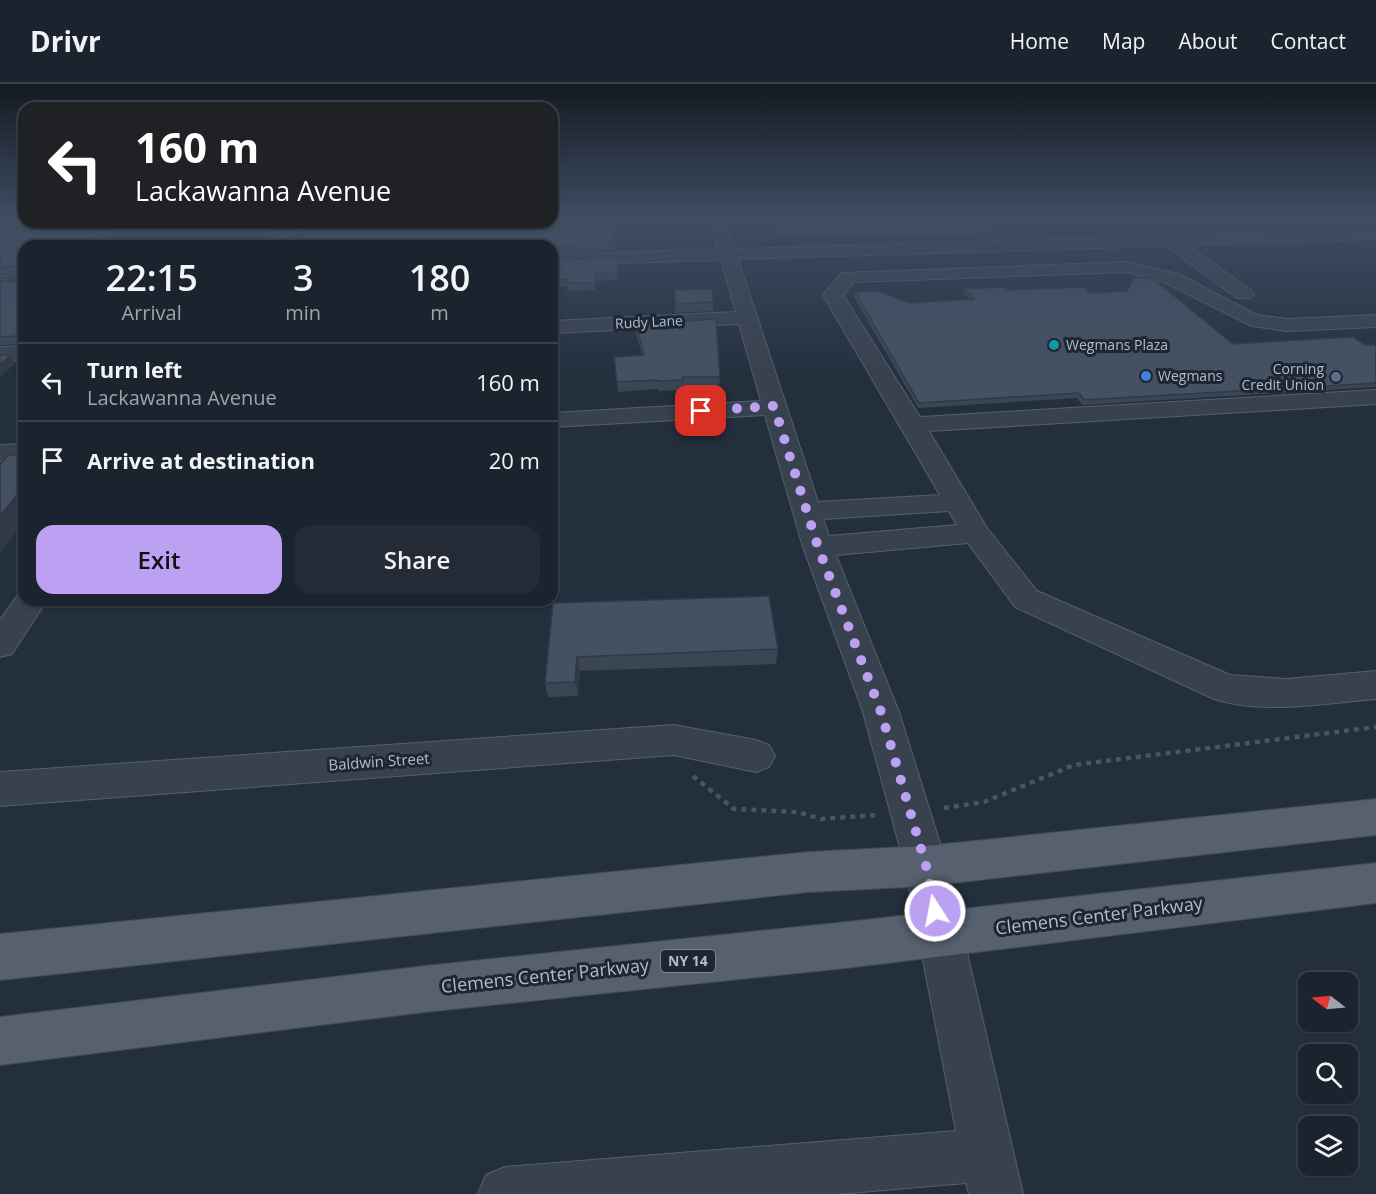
<!DOCTYPE html>
<html lang="en">
<head>
<meta charset="utf-8">
<style>
  :root { --surface:#1b232e; --page:#242b36; --text:#f1f3f6; --muted:#a0a4aa; --line:#39404a; --accent:#bca0f2 }
  body { margin:0; font-family:"Open Sans",sans-serif; background:var(--page); color:var(--text); height:100vh; display:flex; flex-direction:column; font-size:22px; white-space:nowrap }
  * { box-sizing:border-box; margin:0 }
  p { font-size:20px; color:var(--muted) }
  .icon { flex:none; width:33px; height:33px; fill:none; stroke:currentColor; stroke-width:2; stroke-linecap:round; stroke-linejoin:round }
  .map { position:relative; flex:1; overflow:hidden }
  .panel { position:absolute; left:18px; top:156px; width:540px; height:366px; display:flex; flex-direction:column; background:var(--surface); border-radius:18px; box-shadow:0 2px 4px #0004,0 0 0 2px var(--line) }
  .panel>* { flex:none }
  .hud { position:absolute; left:18px; top:18px; width:540px; height:126px; border-radius:18px; box-shadow:0 2px 4px #0004,0 0 0 2px var(--line); background:#202124; color:#fff; overflow:hidden }
  .needle { width:39px; rotate:286deg }
  .buttons { position:absolute; left:1298px; top:888px; display:grid; gap:12px }
  .buttons a { display:grid; place-items:center; width:60px; height:60px; border-radius:12px; background:var(--surface); box-shadow:0 2px 4px #0004,0 0 0 2px var(--line); font-size:30px }
  .pin { position:absolute; display:grid; place-items:center; width:51px; height:51px; color:#fff; margin:-26px; border-radius:12px; box-shadow:0 3px 9px #0006 }
  .me { position:absolute; width:66px; margin:-33px; rotate:349deg; stroke-linejoin:round; filter:drop-shadow(0 0 4px #0008) }
  .turn { display:flex; align-items:center; gap:21px; height:126px; padding:0 18px; font-size:27px }
  .turn .icon { width:78px; height:78px; stroke-width:2.5 }
  .turn b { display:block; font-size:42px; line-height:51px }
  .eta { display:flex; justify-content:space-evenly; align-items:center; height:102px; text-align:center }
  .eta b { font-size:36px; font-weight:600; line-height:42px }
  .primary-button { display:flex; gap:12px; margin-top:auto; padding:12px 18px }
  .primary-button a { flex:1; height:69px; border-radius:18px; background:var(--accent); color:#111; font-size:24px; font-weight:600; line-height:69px; text-align:center }
  .primary-button a+a { background:var(--page); color:var(--text) }
  ul { padding:0; list-style:none }
  li { display:flex; align-items:center; gap:18px; height:78px; padding:0 18px; border-top:2px solid var(--line) }
  li div { flex:1 }
  li b { display:block; font-size:22px }
  li em { font-style:normal }
  header { display:flex; align-items:center; gap:36px; box-sizing:border-box; height:84px; padding:0 30px; background:var(--surface); border-bottom:2px solid var(--line) }
  header strong { font-size:28px }
  nav { display:flex; gap:33px; margin-inline-start:auto; font-size:21px }
  .map>svg:first-child { display:block }
  .green { fill:#263c3f }
  .lines { fill:none; stroke-linecap:round; stroke-linejoin:round }
  .minor-casing { stroke:#565f6c; stroke-width:2 }
  .major-casing { stroke:#414a57; stroke-width:2 }
  .path { stroke:#44595c; stroke-width:4.5; stroke-dasharray:5 5; stroke-linecap:butt }
  .minor { fill:#38414e; fill-rule:evenodd }
  .major { fill:#56606e; fill-rule:evenodd }
  .wall { fill:#3b4654 }
  .shaded-wall { fill:#303945 }
  .building { fill:#455162; stroke:#303945; stroke-width:1.5 }
  .route { stroke:#bca0f2; stroke-width:10; stroke-dasharray:0 18 }
  .culture-dot { fill:#0f9aa8; stroke:#1d2633; stroke-width:2 }
  .shop-dot { fill:#3f7fe0; stroke:#1d2633; stroke-width:2 }
  .service-dot { fill:#5c6f8a; stroke:#1d2633; stroke-width:2 }
  .labels { text-anchor:middle; stroke-width:6; stroke-linejoin:round; paint-order:stroke }
  .far-street-label { font-size:14px; fill:#b4bcc9; stroke:#1d2633 }
  .far-poi-label { font-size:14px; fill:#b4bcc9; stroke:#1d2633; text-anchor:start }
  .shield { fill:#1d2633; stroke:#878f9c; stroke-width:1.5 }
  .shield-label { font-size:14px; font-weight:bold; fill:#b4bcc9 }
  .street-label { font-size:15px; fill:#b4bcc9; stroke:#1d2633 }
  .near-street-label { font-size:18px; fill:#b4bcc9; stroke:#1d2633 }
</style>
</head>
<body>
<header>
<strong>Drivr</strong>
<nav><a>Home</a><a>Map</a><a>About</a><a>Contact</a></nav>
</header>
<div class="map">
<svg width="1376" height="1110" viewBox="0 0 1376 1110">
  <rect width="100%" height="100%" fill="#242f3e"/>
  <!-- green -->
  <path class="green" d="M 1078,135 L 1142,135 L 1155,148 L 1094,150 Z"/>
  <g class="lines">
    <defs>
      <g id="minor">
        <path d="M 709,135 L 725,135 L 735,165 L 1376,145 L 1376,155 L 1187,161 L 1251,206 L 1254,210 L 1251,214 L 1237,214 L 1166,162 L 738,175 L 818,418 L 940,411 L 823,211 L 842,189 L 1127,178 L 1178,190 L 1257,231 L 1287,235 L 1376,231 L 1376,243 L 1287,247 L 1252,242 L 1164,198 L 1127,188 L 854,198 L 843,211 L 920,333 L 1376,306 L 1376,320 L 929,347 L 987,444 L 1037,507 L 1230,591 L 1286,595 L 1376,587 L 1376,615 C 1325,619 1263,631 1214,615 L 1015,523 L 968,459 L 836,471 L 899,628 L 947,782 L 1023,1110 L 969,1110 L 966,1099 L 838,1110 L 478,1110 L 486,1091 L 505,1083 L 956,1047 L 905,782 L 863,628 L 803,463 L 765,331 L 552,343 L 552,329 L 761,317 L 739,240 L 552,249 L 552,237 L 736,228 L 721,176 L 552,181 L 552,171 L 718,165 ZM 949,427 L 957,441 L 829,452 L 823,435 Z"/>
        <path d="M 182,138 L 174,143 L 0,149 L 0,139 Z"/>
        <path d="M 281,138 L 297,138 L 282,162 L 264,162 Z"/>
        <path d="M 24,191 L 24,203 L 0,204 L 0,192 Z"/>
        <path d="M 24,262 L 24,276 L 0,277 L 0,263 Z"/>
        <path d="M 24,360 L 24,376 L 0,377 L 0,361 Z"/>
        <path d="M 24,507 L 24,516 L 47,516 L 12,570 L 0,573 L 0,536 L 20,508 Z"/>
        <path d="M 674,641 L 756,656 L 769,661 L 775,672 L 769,683 L 756,688 L 674,671 L 0,722 L 0,688 Z"/>
      </g>
      <g id="major">
        <path d="M 1376,715 L 1376,751 L 926,802 L 809,808 L 0,896 L 0,850 L 809,768 L 926,762 Z"/>
        <path d="M 1376,779 L 1376,819 L 846,884 L 425,928 L 0,981 L 0,933 L 425,882 L 846,838 Z"/>
      </g>
    </defs>
    <!-- minor casing -->
    <use href="#minor" class="minor-casing"/>
    <!-- major casing -->
    <use href="#major" class="major-casing"/>
    <!-- path -->
    <g class="path">
      <path d="M 693,692 L 734,725 L 798,728 L 821,735 L 877,731"/>
      <path d="M 944,724 L 984,718 L 1074,681 L 1376,643"/>
    </g>
    <!-- minor -->
    <use href="#minor" class="minor"/>
    <!-- major -->
    <use href="#major" class="major"/>
  </g>
  <!-- wall -->
  <g class="wall">
    <rect x="0" y="135" width="24" height="2"/>
    <path d="M 666,135 L 691,135 L 691,144 L 669,145 Z"/>
    <path d="M 772,135 L 995,135 L 996,137 L 992,149 L 779,154 Z"/>
    <path d="M 614,139 L 616,166 L 552,169 L 552,162 L 296,162 L 556,141 Z"/>
    <path d="M 113,141 L 116,147 L 24,162 L 21,260 L 0,261 L 0,198 L 21,197 L 21,190 L 0,190 L 0,144 Z"/>
    <path d="M 617,174 L 618,196 L 597,197 L 595,206 L 568,207 L 567,202 L 552,203 L 552,176 Z"/>
    <path d="M 965,205 L 1091,209 L 1233,260 L 1376,261 L 1376,303 L 1082,321 L 1077,314 L 918,324 L 854,213 L 855,208 L 909,219 L 969,216 L 964,209 Z"/>
    <path d="M 675,206 L 713,218 L 713,227 L 675,229 Z"/>
    <path d="M 636,240 L 720,293 L 719,302 L 682,302 L 682,306 L 658,307 L 658,305 L 618,308 L 614,273 L 642,271 L 636,249 Z"/>
    <path d="M 553,519 L 778,565 L 776,580 L 580,587 L 578,612 L 548,613 L 545,599 Z"/>
  </g>
  <!-- shaded-wall -->
  <g class="shaded-wall">
    <path d="M 113,141 L 116,147 L 95,162 L 81,162 Z"/>
    <path d="M 596,189 L 597,197 L 595,206 L 595,199 Z"/>
    <path d="M 10,271 L 15,279 L 0,294 L 0,281 Z"/>
    <path d="M 24,402 L 24,438 L 0,469 L 0,432 Z"/>
    <path d="M 577,573 L 580,587 L 578,612 L 575,598 Z"/>
  </g>
  <!-- building -->
  <g class="building">
    <path d="M 669,135 L 691,135 L 691,136 L 669,137 Z"/>
    <path d="M 777,135 L 995,135 L 996,137 L 780,142 Z"/>
    <path d="M 552,137 L 556,137 L 556,141 L 614,139 L 615,159 L 551,162 L 296,162 L 310,138 Z"/>
    <path d="M 113,141 L 81,162 L 24,162 L 24,256 L 21,259 L 19,252 L 0,253 L 0,198 L 21,197 L 21,182 L 0,183 L 0,144 Z"/>
    <path d="M 149,160 L 148,162 L 111,162 Z"/>
    <path d="M 617,174 L 618,188 L 596,189 L 595,199 L 567,199 L 568,195 L 552,196 L 552,176 Z"/>
    <path d="M 1134,194 L 1152,194 L 1233,260 L 1353,253 L 1365,261 L 1376,261 L 1376,299 L 1084,316 L 1079,309 L 919,319 L 855,208 L 878,207 L 909,219 L 974,215 L 965,205 L 1005,203 L 1008,206 L 1084,203 L 1091,209 L 1127,207 Z"/>
    <path d="M 712,205 L 713,218 L 675,220 L 675,206 Z"/>
    <path d="M 716,235 L 720,293 L 682,293 L 682,296 L 658,297 L 658,296 L 617,298 L 614,273 L 644,271 L 636,240 Z"/>
    <path d="M 0,271 L 10,271 L 0,281 Z"/>
    <path d="M 8,371 L 24,371 L 24,402 L 0,432 L 0,381 Z"/>
    <path d="M 769,512 L 778,565 L 577,573 L 575,598 L 545,599 L 553,519 Z"/>
  </g>
  <!-- sky -->
  <linearGradient id="sky" x2="0" y2="1"><stop stop-color="#141a22"/><stop offset="0.46" stop-color="#3f4d63"/><stop offset="1" stop-color="#3f4d63" stop-opacity="0"/></linearGradient>
  <rect width="1376" height="291" fill="url(#sky)"/>
  <g class="lines">
    <!-- route -->
    <path class="route" d="M 701,327 L 774,322 L 818,463 L 881,628 L 926,782 L 935,827"/>
  </g>
  <!-- markers -->
  <circle class="culture-dot" cx="1054" cy="261" r="6"/>
  <circle class="shop-dot" cx="1146" cy="292" r="6"/>
  <circle class="service-dot" cx="1336" cy="293" r="6"/>
  <g class="labels">
    <!-- far-street labels -->
    <g class="far-street-label">
      <text transform="translate(649 238) rotate(-3)" y="5">Rudy Lane</text>
    </g>
    <!-- far-poi labels -->
    <g class="far-poi-label">
      <text x="1066" y="266">Wegmans Plaza</text>
      <text x="1324" y="290" text-anchor="end">Corning<tspan x="1324" dy="16">Credit Union</tspan></text>
      <text x="1158" y="297">Wegmans</text>
    </g>
    <!-- shield labels -->
    <rect class="shield" x="661" y="866" width="54" height="22" rx="4.5"/>
    <g class="shield-label">
      <text x="688" y="882">NY 14</text>
    </g>
    <!-- street labels -->
    <g class="street-label">
      <text transform="translate(379 678) rotate(-4)" y="5">Baldwin Street</text>
    </g>
    <!-- near-street labels -->
    <g class="near-street-label">
      <text transform="translate(1099 832) rotate(-7)" y="6">Clemens Center Parkway</text>
      <text transform="translate(545 892) rotate(-6)" y="6">Clemens Center Parkway</text>
    </g>
  </g>
</svg>
<div class="buttons">
<a><svg class="needle" viewBox="-14 -14 28 28"><path d="M0-13l5 13h-10z" fill="#e53935"/><path d="M0 13l5-13h-10z" fill="#a0a4aa"/></svg></a>
<a><svg class="icon" aria-label="search" viewBox="0 0 24 24"><circle cx="10" cy="10" r="6"/><path d="M15 15l6 6"/></svg></a>
<a><svg class="icon" aria-label="layers" viewBox="0 0 24 24"><path d="M12 4l9 5-9 5-9-5zM3 14l9 5 9-5"/></svg></a>
</div>
<div class="pin" style="left:701px;top:327px;background:#d93025"><svg class="icon" aria-label="arrive" viewBox="0 0 24 24"><path d="M6 21V4h12l-3 4 3 4H6"/></svg></div>
<svg class="me" style="left:935px;top:827px" viewBox="-20 -20 40 40"><circle r="17" fill="#bca0f2" stroke="#fff" stroke-width="3"/><path d="M0-11L8 9 0 5-8 9z" fill="#fff"/></svg>
<div class="hud">
<div class="turn"><svg class="icon" aria-label="left" viewBox="0 0 24 24"><path d="M17 20v-9H6M10 6l-5 5 5 5"/></svg><div><b>160 m</b>Lackawanna Avenue</div></div>
</div>
<section class="panel">
<div class="eta">
<div><b>22:15</b><p>Arrival</p></div>
<div><b>3</b><p>min</p></div>
<div><b>180</b><p>m</p></div>
</div>
<ul>
<li><svg class="icon" aria-label="left" viewBox="0 0 24 24"><path d="M17 20v-9H6M10 6l-5 5 5 5"/></svg><div><b>Turn left</b><p>Lackawanna Avenue</p></div><em>160 m</em></li>
<li><svg class="icon" aria-label="arrive" viewBox="0 0 24 24"><path d="M6 21V4h12l-3 4 3 4H6"/></svg><div><b>Arrive at destination</b></div><em>20 m</em></li>
</ul>
<div class="primary-button"><a>Exit</a><a>Share</a></div>
</section>
</div>
</body>
</html>
